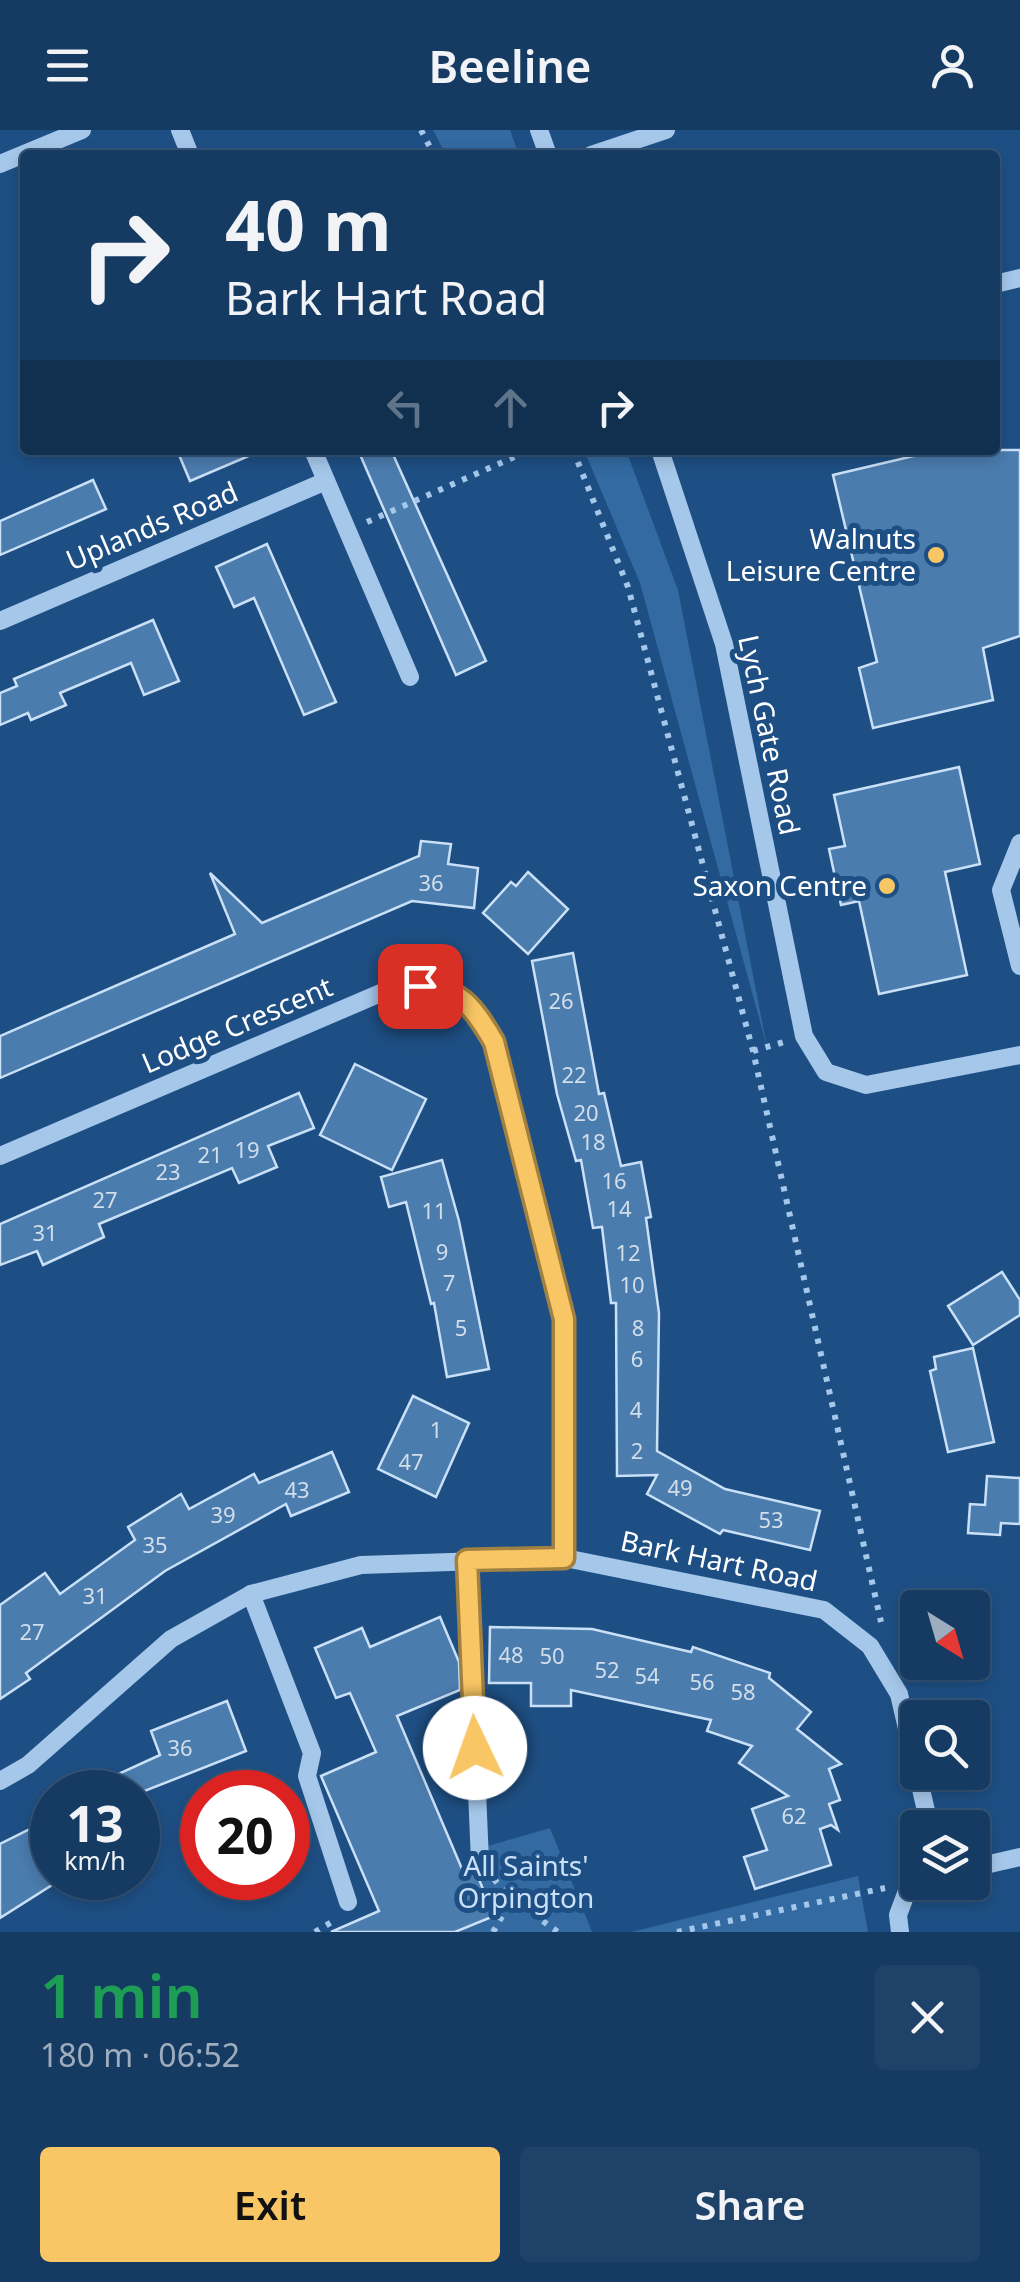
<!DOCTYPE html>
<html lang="en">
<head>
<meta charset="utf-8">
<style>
  :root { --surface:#163b63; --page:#1f4269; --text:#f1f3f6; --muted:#9eadbe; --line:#355578; --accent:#f8c664 }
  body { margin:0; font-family:"Noto Sans",sans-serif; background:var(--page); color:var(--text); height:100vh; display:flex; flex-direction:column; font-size:38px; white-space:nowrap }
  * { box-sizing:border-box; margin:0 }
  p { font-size:32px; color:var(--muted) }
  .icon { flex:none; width:55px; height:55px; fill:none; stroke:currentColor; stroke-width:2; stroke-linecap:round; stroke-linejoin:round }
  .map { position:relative; height:1802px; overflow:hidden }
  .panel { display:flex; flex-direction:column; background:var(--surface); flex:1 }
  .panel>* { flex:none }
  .banner { position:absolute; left:20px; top:20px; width:980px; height:305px; border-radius:10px; box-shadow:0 5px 15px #0003,0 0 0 2px var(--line); background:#163b63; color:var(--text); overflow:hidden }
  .needle { width:65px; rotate:143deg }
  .buttons { position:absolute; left:900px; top:1460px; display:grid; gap:20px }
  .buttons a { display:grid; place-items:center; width:90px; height:90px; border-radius:10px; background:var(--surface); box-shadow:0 5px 15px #0003,0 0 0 2px var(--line); font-size:50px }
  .speed { position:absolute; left:30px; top:1640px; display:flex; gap:20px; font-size:50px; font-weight:700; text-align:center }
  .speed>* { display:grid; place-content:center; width:130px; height:130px; border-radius:50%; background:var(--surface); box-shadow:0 5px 15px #0003,0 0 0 2px var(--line); line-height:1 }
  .speed small { font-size:25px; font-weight:400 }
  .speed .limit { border:15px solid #d22; background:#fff; color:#111 }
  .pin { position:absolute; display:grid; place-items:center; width:85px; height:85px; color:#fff; margin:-42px; border-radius:20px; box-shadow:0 5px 15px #0006 }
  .me { position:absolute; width:110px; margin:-55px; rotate:357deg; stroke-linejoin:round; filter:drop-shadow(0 0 8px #0008) }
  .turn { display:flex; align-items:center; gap:35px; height:210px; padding:0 40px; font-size:45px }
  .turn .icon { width:130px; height:130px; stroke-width:2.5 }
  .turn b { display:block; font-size:70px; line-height:85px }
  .lanes { display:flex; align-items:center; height:95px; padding:0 40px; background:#0003; justify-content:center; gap:50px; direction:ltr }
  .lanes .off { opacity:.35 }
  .round { display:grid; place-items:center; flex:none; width:105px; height:105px; border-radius:10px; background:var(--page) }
  .head { display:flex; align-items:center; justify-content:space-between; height:170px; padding:0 40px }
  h1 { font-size:60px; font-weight:600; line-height:75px; color:#1e9e55 }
  .button { display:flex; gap:20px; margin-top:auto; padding:20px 40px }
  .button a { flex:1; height:115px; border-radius:10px; background:var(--accent); color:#111; font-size:40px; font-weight:600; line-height:115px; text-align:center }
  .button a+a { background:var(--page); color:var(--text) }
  header { display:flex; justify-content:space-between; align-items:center; height:130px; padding:0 40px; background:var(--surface); font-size:45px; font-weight:600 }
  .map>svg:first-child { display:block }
  .green { fill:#326aa1 }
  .building { fill:#4b7cae; stroke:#cae0f7; stroke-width:2.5 }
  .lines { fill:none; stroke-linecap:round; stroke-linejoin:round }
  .path { stroke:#a5c7ea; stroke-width:6; stroke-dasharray:5 8; stroke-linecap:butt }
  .minor { stroke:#a5c7ea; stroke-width:18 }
  .route-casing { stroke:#a18141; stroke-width:25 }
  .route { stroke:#f8c664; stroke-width:18 }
  .poi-dot { fill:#f8c664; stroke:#1e4f84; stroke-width:4 }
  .labels { text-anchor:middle; stroke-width:10; stroke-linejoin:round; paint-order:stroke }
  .number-label { font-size:22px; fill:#d2deeb }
  .street-label { font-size:28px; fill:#fff; stroke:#1e4f84 }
  .poi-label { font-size:28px; fill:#fff; stroke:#1e4f84; text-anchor:end }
  .park-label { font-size:28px; fill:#cae0f7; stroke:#1e4f84 }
</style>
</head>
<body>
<header><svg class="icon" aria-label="menu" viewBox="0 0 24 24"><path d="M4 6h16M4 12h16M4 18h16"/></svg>Beeline<svg class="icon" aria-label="person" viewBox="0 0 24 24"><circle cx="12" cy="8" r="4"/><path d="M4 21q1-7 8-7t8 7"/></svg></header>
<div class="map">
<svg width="1020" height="1802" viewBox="0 0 1020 1802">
  <rect width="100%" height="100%" fill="#1e4f84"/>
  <!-- green -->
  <g class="green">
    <path d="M 433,0 L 510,0 L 519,25 L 446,25 Z"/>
    <path d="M 584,320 L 626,320 L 678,460 L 767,917 L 640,453 Z"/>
    <path d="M 550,1698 L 592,1802 L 455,1802 L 493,1785 L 475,1742 L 488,1716 Z"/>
    <path d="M 858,1746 L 868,1802 L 631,1802 Z"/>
  </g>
  <!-- building -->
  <g class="building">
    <path d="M 177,320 L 263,320 L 190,351 Z"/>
    <path d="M 358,320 L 391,320 L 486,531 L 456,545 Z"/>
    <path d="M 939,320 L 1020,320 L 1020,506 L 983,518 L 993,570 L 873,598 L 859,538 L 877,532 L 833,345 Z"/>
    <path d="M 93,350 L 106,379 L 0,425 L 0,391 Z"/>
    <path d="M 267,414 L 336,572 L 304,585 L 254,468 L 234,477 L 216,437 Z"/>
    <path d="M 153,490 L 179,551 L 144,565 L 131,533 L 60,563 L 66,575 L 31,590 L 28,583 L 0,595 L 0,563 L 17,556 L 14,549 Z"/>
    <path d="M 959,637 L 980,734 L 945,742 L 967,845 L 879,864 L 859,771 L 841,775 L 829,719 L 845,716 L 834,665 Z"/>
    <path d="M 421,711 L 451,714 L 448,734 L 478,738 L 474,778 L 412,771 L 0,948 L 0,906 L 235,804 L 210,743 L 262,793 L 419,726 Z"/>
    <path d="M 528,742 L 568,779 L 528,824 L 483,783 L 511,752 L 516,756 Z"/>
    <path d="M 573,823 L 599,964 L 604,963 L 621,1036 L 641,1032 L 651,1087 L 646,1088 L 659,1183 L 657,1321 L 725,1359 L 820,1381 L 810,1420 L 723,1400 L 720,1404 L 647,1364 L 657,1345 L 617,1346 L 616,1173 L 611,1173 L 602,1097 L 593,1098 L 581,1030 L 576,1031 L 557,964 L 532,831 Z"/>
    <path d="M 355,934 L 426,969 L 392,1040 L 320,1005 Z"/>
    <path d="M 299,963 L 314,998 L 268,1016 L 277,1037 L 239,1053 L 232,1038 L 99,1094 L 104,1107 L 43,1135 L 37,1121 L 0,1135 L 0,1094 Z"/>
    <path d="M 442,1030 L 459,1091 L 489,1239 L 447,1247 L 434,1173 L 431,1174 L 406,1072 L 389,1077 L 381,1047 Z"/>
    <path d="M 1002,1142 L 1020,1170 L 1020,1185 L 973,1215 L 948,1176 Z"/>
    <path d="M 973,1218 L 994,1312 L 948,1322 L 930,1241 L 936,1239 L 934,1227 Z"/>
    <path d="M 413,1266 L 469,1293 L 436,1367 L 378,1339 Z"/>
    <path d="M 332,1322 L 349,1362 L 291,1386 L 286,1374 L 165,1441 L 26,1543 L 30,1549 L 0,1569 L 0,1475 L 45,1443 L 60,1464 L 135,1410 L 128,1397 L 181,1364 L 189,1379 L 254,1344 L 259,1353 Z"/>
    <path d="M 987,1346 L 1020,1348 L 1020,1394 L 1001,1393 L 1000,1405 L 968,1403 L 970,1374 L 985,1375 Z"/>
    <path d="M 440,1487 L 459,1532 L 460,1560 L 397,1586 L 465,1746 L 476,1742 L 494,1786 L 455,1802 L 331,1802 L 379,1781 L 321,1646 L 376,1622 L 350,1563 L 336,1568 L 315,1518 L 362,1498 L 370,1517 Z"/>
    <path d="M 490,1497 L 592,1499 L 691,1522 L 693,1517 L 770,1543 L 769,1548 L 811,1582 L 797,1599 L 841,1634 L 829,1639 L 840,1670 L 829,1674 L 838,1700 L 831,1695 L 820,1699 L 831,1735 L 755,1759 L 744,1727 L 767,1720 L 752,1679 L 788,1666 L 739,1633 L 752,1616 L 707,1601 L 711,1590 L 571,1560 L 571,1576 L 531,1576 L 531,1553 L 489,1553 Z"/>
    <path d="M 227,1571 L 246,1621 L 142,1662 L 79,1662 L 160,1625 L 151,1601 Z"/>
    <path d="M 52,1688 L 52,1755 L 0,1788 L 0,1714 Z"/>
  </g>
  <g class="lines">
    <!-- path -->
    <g class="path">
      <path d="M 421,0 L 434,25"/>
      <path d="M 573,320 L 628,457 L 753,921 L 881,1492"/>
      <path d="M 367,392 L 530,320"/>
      <path d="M 753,921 L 784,912"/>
      <path d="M 494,1749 L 508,1766 L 558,1802"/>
      <path d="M 315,1802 L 335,1790"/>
      <path d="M 493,1802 L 512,1769"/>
      <path d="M 677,1802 L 885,1758"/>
    </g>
    <!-- minor -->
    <g class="minor">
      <path d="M 180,0 L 190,25"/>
      <path d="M 539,0 L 548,25"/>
      <path d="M 591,25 L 666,0"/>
      <path d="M 0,34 L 82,0"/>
      <path d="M 995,154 L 1020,148"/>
      <path d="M 313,320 L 410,547"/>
      <path d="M 660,320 L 724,514 L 804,906 L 826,942 L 866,955 L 1020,925"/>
      <path d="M 0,491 L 326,351"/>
      <path d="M 1020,713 L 1001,760 L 1020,836"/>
      <path d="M 0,1026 L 397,856 C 453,857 466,863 494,912 L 564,1189 L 565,1428"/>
      <path d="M 467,1429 L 480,1731"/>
      <path d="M 251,1464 L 312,1623 L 307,1646 L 348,1772"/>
      <path d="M 0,1651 L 28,1635 L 171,1509 L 251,1464 L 361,1435 L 565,1428 L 824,1480 L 870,1516 L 899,1564 L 930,1698"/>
      <path d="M 972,1738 L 1020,1727"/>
      <path d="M 900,1802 L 898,1785 L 910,1753 L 918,1751"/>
    </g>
  </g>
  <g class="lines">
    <defs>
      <path id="route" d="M 420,856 C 460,857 475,879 494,912 L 564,1189 L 564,1428 L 467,1430 L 475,1618"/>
    </defs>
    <!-- route casing -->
    <use href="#route" class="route-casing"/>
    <!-- route -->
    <use href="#route" class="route"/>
  </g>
  <!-- markers -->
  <g class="poi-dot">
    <circle cx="936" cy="425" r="10"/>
    <circle cx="887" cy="756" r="10"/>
  </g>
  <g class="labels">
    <!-- number labels -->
    <g class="number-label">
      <text x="431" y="761">36</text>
      <text x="561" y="879">26</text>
      <text x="574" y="953">22</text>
      <text x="586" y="991">20</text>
      <text x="593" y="1020">18</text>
      <text x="247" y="1028">19</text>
      <text x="210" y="1033">21</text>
      <text x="168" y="1050">23</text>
      <text x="614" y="1059">16</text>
      <text x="105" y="1078">27</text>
      <text x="619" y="1087">14</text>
      <text x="434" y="1089">11</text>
      <text x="45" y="1111">31</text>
      <text x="442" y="1130">9</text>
      <text x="628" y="1131">12</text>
      <text x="449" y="1161">7</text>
      <text x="632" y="1163">10</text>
      <text x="461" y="1206">5</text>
      <text x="638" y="1206">8</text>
      <text x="637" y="1237">6</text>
      <text x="636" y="1288">4</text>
      <text x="436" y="1308">1</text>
      <text x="637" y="1329">2</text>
      <text x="411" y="1340">47</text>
      <text x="680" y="1366">49</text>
      <text x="297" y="1368">43</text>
      <text x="223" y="1393">39</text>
      <text x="771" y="1398">53</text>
      <text x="155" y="1423">35</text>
      <text x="95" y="1474">31</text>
      <text x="32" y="1510">27</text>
      <text x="511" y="1533">48</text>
      <text x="552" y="1534">50</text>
      <text x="607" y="1548">52</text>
      <text x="647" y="1554">54</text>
      <text x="702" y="1560">56</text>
      <text x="743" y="1570">58</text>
      <text x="180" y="1626">36</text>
      <text x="794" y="1694">62</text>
    </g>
    <!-- street labels -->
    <g class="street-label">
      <text transform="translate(152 396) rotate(-23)" y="10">Uplands Road</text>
      <text transform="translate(769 605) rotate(78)" y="10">Lych Gate Road</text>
      <text transform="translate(237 895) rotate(-23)" y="10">Lodge Crescent</text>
      <text transform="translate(719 1431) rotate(12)" y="10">Bark Hart Road</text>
    </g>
    <!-- poi labels -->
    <g class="poi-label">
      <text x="916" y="419">Walnuts<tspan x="916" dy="32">Leisure Centre</tspan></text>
      <text x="867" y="766">Saxon Centre</text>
    </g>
    <!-- park labels -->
    <g class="park-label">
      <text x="526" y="1746">All Saints'<tspan x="526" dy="32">Orpington</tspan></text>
    </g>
  </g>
</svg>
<div class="buttons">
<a><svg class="needle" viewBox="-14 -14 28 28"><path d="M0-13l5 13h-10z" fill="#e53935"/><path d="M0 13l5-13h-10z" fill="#9eadbe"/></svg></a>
<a><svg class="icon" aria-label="search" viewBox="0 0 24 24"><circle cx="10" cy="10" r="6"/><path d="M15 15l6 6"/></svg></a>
<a><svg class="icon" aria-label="layers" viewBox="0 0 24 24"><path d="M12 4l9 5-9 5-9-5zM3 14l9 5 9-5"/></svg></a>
</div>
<div class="speed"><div>13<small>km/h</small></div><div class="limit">20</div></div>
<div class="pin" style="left:420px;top:856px;background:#d93025"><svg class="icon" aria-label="arrive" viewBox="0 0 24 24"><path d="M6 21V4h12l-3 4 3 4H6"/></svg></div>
<svg class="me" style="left:475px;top:1618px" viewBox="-20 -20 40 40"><circle r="19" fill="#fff"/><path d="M0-13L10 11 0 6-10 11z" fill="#f8c664"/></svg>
<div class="banner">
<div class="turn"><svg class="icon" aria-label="right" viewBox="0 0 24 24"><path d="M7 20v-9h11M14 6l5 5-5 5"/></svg><div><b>40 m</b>Bark Hart Road</div></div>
<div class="lanes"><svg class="icon off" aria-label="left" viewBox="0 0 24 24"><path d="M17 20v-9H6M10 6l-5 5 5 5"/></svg><svg class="icon off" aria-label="ahead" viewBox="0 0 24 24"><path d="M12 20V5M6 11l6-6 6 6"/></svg><svg class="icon" aria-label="right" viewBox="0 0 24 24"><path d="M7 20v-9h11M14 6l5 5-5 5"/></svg></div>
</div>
</div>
<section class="panel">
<div class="head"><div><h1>1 min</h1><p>180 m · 06:52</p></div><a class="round"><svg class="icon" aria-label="close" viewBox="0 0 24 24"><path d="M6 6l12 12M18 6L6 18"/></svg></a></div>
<div class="button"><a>Exit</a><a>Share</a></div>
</section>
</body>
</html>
